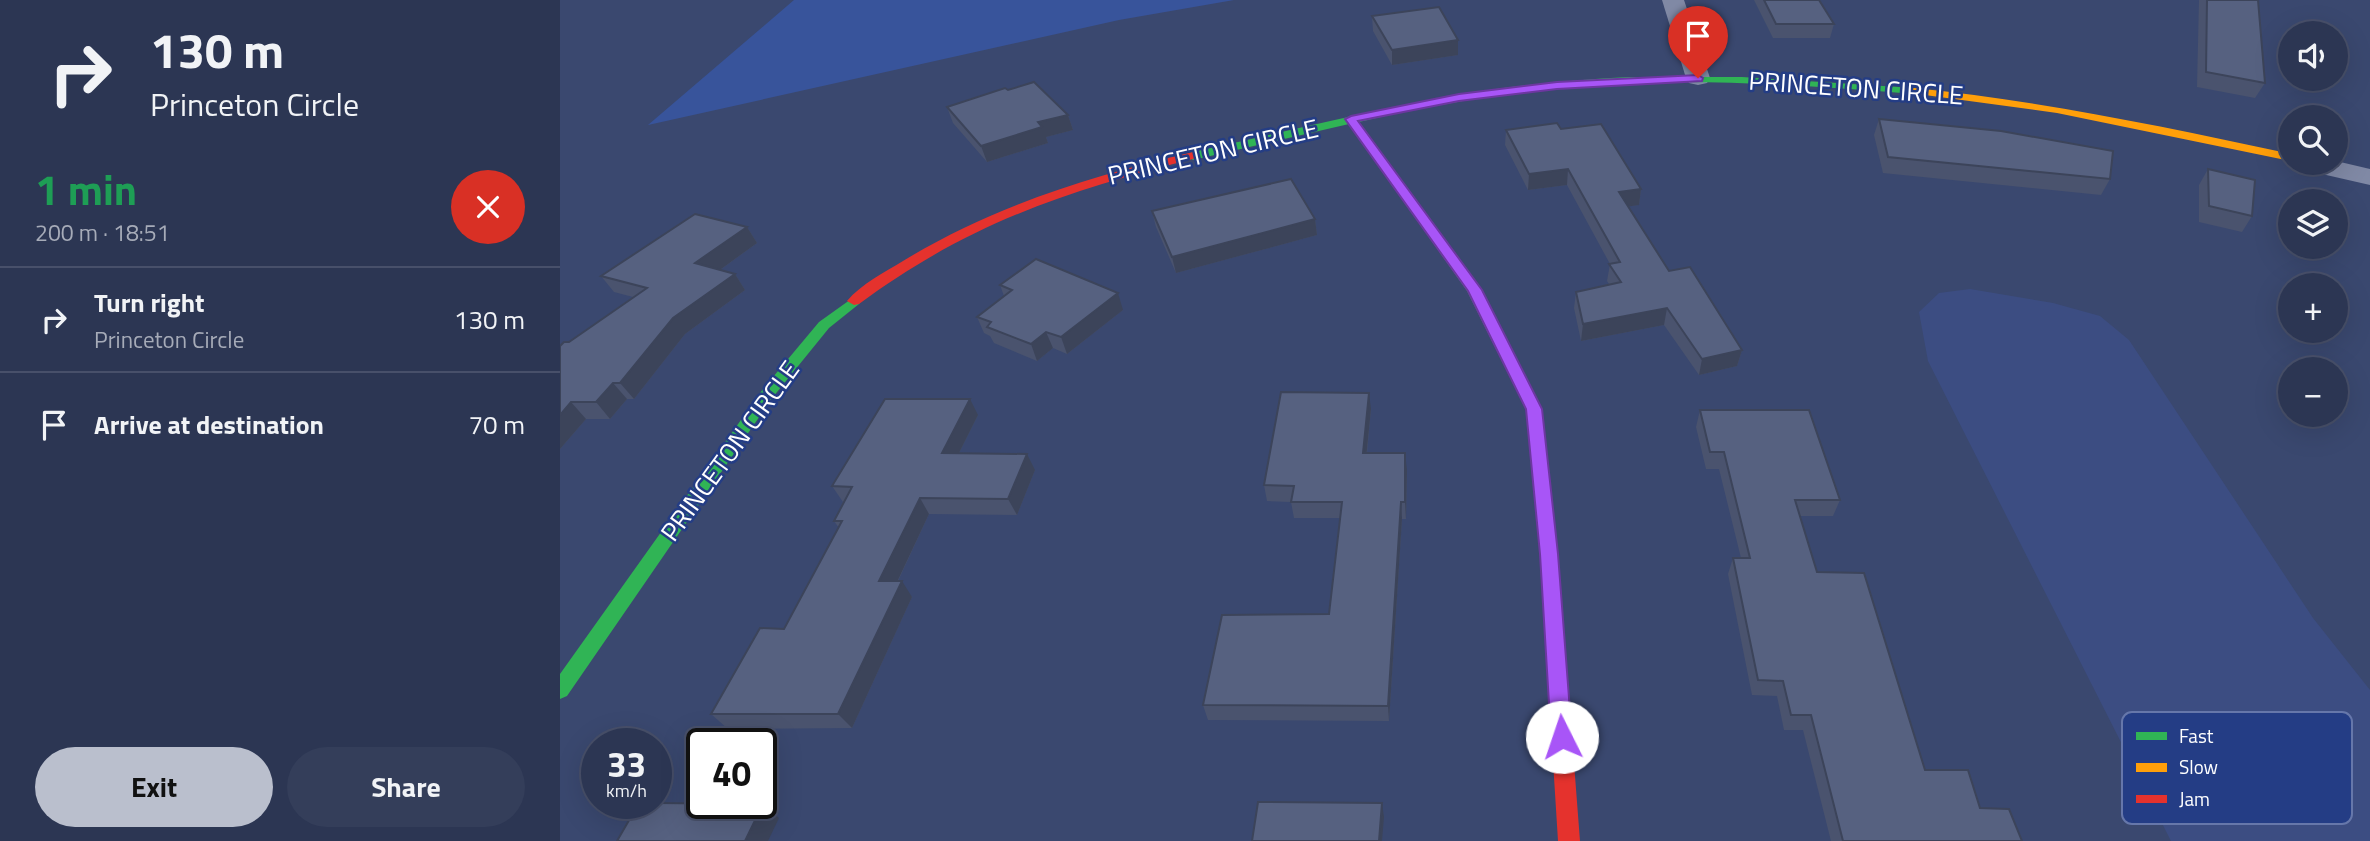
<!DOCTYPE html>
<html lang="en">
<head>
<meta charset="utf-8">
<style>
  :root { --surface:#2c3653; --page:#343e5a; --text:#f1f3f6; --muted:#a6abb8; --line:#48506a; --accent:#babfcd }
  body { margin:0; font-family:"Titillium Web",sans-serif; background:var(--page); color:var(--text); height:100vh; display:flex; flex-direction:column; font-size:26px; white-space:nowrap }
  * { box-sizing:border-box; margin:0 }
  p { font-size:23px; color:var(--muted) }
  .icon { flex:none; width:38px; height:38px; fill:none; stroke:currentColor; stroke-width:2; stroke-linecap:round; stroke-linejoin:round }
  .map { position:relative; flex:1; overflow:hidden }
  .panel { display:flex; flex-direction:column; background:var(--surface); width:560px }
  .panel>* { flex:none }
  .hud { background:#2c3653; color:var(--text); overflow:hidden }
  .tools { position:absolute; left:1718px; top:21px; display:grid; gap:14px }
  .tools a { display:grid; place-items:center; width:70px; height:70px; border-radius:50%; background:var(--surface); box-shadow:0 7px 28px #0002,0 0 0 2px var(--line); font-size:35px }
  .speed { position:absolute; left:21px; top:728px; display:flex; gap:14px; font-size:35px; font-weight:700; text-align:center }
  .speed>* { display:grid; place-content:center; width:91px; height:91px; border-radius:50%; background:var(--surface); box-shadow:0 7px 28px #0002,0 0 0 2px var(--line); line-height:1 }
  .speed small { font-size:18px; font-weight:400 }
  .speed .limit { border:4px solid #111; border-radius:10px; background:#fff; color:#111 }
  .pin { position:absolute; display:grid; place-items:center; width:60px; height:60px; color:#fff; margin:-72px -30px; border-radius:50% 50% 50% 0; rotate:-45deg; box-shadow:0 0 7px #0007 }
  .pin .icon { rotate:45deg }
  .me { position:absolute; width:77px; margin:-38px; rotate:356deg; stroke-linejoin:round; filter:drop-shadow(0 0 5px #0008) }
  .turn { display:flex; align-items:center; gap:24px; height:147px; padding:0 35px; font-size:32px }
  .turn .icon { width:91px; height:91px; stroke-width:2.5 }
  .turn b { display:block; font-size:49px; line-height:60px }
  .round { display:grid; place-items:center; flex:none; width:74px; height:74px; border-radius:37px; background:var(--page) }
  .head { display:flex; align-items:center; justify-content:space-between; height:119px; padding:0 35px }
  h1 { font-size:42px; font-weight:700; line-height:52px; color:#1e9e55 }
  .cta { display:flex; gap:14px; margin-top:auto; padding:14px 35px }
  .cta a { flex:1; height:80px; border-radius:42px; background:var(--accent); color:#111; font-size:28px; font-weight:700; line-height:80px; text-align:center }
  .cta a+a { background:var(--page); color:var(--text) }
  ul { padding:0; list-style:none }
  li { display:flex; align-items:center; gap:21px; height:105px; padding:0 35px; border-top:2px solid var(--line) }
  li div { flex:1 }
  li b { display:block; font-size:26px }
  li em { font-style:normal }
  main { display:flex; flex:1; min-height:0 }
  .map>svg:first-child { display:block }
  .green { fill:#38549b }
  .water { fill:#3c4d82 }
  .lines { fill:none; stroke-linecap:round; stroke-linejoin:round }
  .street { fill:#8089a5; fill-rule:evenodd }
  .fast { fill:#30b455; fill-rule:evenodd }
  .slow { fill:#ff9f0a; fill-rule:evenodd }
  .jam { fill:#e5322d; fill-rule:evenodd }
  .wall { fill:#4a536e }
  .shaded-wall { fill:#3c445a }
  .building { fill:#566180; stroke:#3c445a; stroke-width:2 }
  .route { fill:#a855f7; stroke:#6d37a1; stroke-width:2 }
  .labels { text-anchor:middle; stroke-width:5; stroke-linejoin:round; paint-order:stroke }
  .street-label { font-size:26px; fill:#fff; stroke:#243d85 }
  .key { fill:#243d85; stroke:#67a; stroke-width:2 }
  .key-label { font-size:19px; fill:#fff }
</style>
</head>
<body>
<main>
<section class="panel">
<div class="hud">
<div class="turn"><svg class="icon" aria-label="right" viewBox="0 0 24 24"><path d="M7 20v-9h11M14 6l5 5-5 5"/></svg><div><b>130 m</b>Princeton Circle</div></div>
</div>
<div class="head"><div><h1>1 min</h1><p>200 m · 18:51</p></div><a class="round" style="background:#d93025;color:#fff"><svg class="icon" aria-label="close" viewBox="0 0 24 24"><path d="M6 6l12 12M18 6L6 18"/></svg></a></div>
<ul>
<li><svg class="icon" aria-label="right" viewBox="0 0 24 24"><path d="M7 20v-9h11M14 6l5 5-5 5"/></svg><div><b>Turn right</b><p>Princeton Circle</p></div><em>130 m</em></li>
<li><svg class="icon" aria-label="arrive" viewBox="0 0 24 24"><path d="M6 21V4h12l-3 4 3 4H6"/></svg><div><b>Arrive at destination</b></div><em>70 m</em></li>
</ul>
<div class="cta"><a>Exit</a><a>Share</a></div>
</section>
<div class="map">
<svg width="1810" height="841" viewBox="0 0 1810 841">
  <rect width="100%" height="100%" fill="#3a486f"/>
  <!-- green -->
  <path class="green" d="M 234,0 L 674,0 L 559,20 L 88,125 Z"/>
  <!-- water -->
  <path class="water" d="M 1410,289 L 1493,303 L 1540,316 L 1569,340 L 1753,618 L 1810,690 L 1810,841 L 1611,841 L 1368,361 L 1359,312 L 1379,293 Z"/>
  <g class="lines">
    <!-- street -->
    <g class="street">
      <path d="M 1102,0 L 1124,0 L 1150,78 L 1147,83 L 1138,85 L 1129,83 L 1126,78 Z"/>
      <path d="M 1776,161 L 1810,169 L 1810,185 L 1740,169 L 1736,163 Z"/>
    </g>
    <!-- fast -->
    <g class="fast">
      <path d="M 1068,77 L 1182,77 L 1354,88 L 1359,91 L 1354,94 C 1239,85 1123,76 1009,87 C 938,94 868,106 799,122 L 921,290 L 973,391 L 965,396 L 957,391 L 907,291 L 789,124 L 633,160 L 627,156 L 633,152 C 722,133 809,110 898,95 C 955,85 1011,80 1068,77 Z"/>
      <path d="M 294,297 L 299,298 L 301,301 L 299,304 L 269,328 L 213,397 L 7,696 L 0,699 L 0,674 L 203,389 L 259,322 Z"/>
    </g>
    <!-- slow -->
    <path class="slow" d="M 1354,88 C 1481,101 1606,127 1731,154 L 1731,161 L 1497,113 L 1350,93 L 1350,89 Z"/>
    <!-- jam -->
    <g class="jam">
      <path d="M 633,152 L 637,154 L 637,158 C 506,191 409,223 299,304 L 294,305 L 287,301 C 301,284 325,272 343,261 C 433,206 531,176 633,152 Z"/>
      <path d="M 965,386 L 970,387 L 982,409 L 998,554 L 1020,841 L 998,841 L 980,554 L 966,409 L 957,391 Z"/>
    </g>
  </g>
  <!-- wall -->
  <g class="wall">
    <path d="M 1194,0 L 1259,0 L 1274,24 L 1270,38 L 1213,38 Z"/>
    <path d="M 1639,0 L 1698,0 L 1705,83 L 1695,98 L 1637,87 Z"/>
    <path d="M 812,16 L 898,40 L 898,55 L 832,65 L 813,31 Z"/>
    <path d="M 387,107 L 508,115 L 513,130 L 486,137 L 488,143 L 427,162 L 393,123 Z"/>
    <path d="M 1319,119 L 1550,179 L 1541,195 L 1323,173 L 1314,135 Z"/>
    <path d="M 1001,129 L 1081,189 L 1079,205 L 1068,206 L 1109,271 L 1182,350 L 1177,366 L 1139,375 L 1104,325 L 1021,341 L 1014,308 L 1016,292 L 1049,284 L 1047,281 L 1050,264 L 1007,185 L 968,190 L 945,145 L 946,130 Z"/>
    <path d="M 1648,169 L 1692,216 L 1682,232 L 1639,222 L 1639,185 Z"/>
    <path d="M 592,211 L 755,219 L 757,235 L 616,273 L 596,227 Z"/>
    <path d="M 187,227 L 197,243 L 160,270 L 175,274 L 185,290 L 125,334 L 74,399 L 67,399 L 50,419 L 26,419 L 0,449 L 0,346 L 9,342 L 73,297 L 54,292 L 41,276 Z"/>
    <path d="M 440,285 L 563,310 L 507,354 L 493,348 L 477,361 L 434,343 L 430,336 L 424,333 L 417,317 L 444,296 Z"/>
    <path d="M 811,409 L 807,453 L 847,470 L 846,519 L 842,519 L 829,721 L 648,720 L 643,705 L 769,614 L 780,518 L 734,518 L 731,502 L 707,501 L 704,485 Z"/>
    <path d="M 1140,410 L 1280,500 L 1273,516 L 1240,516 L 1257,572 L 1365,770 L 1420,808 L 1462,841 L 1271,841 L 1243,730 L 1224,730 L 1217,696 L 1192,695 L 1168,574 L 1173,558 L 1181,558 L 1159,469 L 1146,469 L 1136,427 Z"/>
    <path d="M 418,415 L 399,453 L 475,470 L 457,515 L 369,514 L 338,581 L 352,597 L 292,728 L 168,729 L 151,714 L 224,629 L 279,528 L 274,521 L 283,502 L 272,486 Z"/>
  </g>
  <!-- shaded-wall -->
  <g class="shaded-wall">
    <path d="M 898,40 L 898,55 L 832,65 L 832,50 Z"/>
    <path d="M 508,115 L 513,130 L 486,137 L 488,143 L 427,162 L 421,146 L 478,122 Z"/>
    <path d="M 1008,169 L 1007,185 L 968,190 L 969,174 Z"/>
    <path d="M 1081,189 L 1079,205 L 1057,208 L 1059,192 Z"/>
    <path d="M 755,219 L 757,235 L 616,273 L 612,257 Z"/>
    <path d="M 187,227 L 197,243 L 146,280 L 135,263 Z"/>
    <path d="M 175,274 L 185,290 L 125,334 L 74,399 L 60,383 L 113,318 Z"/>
    <path d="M 558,293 L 563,310 L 507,354 L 501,337 Z"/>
    <path d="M 1107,308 L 1104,325 L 1021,341 L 1023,324 Z"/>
    <path d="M 486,332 L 493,348 L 477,361 L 471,344 Z"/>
    <path d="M 1182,350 L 1177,366 L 1139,375 L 1142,359 Z"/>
    <path d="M 53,383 L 67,399 L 50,419 L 36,402 Z"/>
    <path d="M 809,393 L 811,409 L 805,469 L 803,453 Z"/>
    <path d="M 410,399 L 418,415 L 391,469 L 382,453 Z"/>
    <path d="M 11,402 L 26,419 L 0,449 L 0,415 Z"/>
    <path d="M 845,453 L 847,470 L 846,519 L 845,502 Z"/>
    <path d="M 467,454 L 475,470 L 457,515 L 448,499 Z"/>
    <path d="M 360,498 L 369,514 L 330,597 L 319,581 Z"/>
    <path d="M 841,502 L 842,519 L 829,721 L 828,706 Z"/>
    <path d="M 342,581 L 352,597 L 292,728 L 278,714 Z"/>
    <path d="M 822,803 L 824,817 L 822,841 L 819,841 Z"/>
    <path d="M 203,804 L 219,818 L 208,841 L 185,841 Z"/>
  </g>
  <!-- building -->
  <g class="building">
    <path d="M 1204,0 L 1259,0 L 1274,24 L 1216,24 Z"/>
    <path d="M 1647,0 L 1698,0 L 1705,83 L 1646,72 Z"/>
    <path d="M 879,7 L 898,40 L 832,50 L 812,16 Z"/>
    <path d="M 474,82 L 508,115 L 478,122 L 482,127 L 421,146 L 387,107 L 445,88 L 448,90 Z"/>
    <path d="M 1319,119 L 1441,131 L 1553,151 L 1550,179 L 1328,157 Z"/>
    <path d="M 997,123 L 1001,129 L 1041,124 L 1081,189 L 1059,192 L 1109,271 L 1130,267 L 1182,350 L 1142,359 L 1107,308 L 1023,324 L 1016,292 L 1061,282 L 1049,264 L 1060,262 L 1008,169 L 969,174 L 946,130 Z"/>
    <path d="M 1648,169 L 1695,180 L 1692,216 L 1649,206 Z"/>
    <path d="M 731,179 L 755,219 L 612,257 L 592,211 Z"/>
    <path d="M 135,214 L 187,227 L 135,263 L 175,274 L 113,318 L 60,383 L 53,383 L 36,402 L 11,402 L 0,415 L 0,346 L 4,342 L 9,342 L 87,288 L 41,276 Z"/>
    <path d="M 476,259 L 558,293 L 501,337 L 486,332 L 471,344 L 427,327 L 431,322 L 417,317 L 452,290 L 440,285 Z"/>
    <path d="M 721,392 L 809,393 L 803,453 L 845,453 L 845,502 L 841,502 L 828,706 L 643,705 L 662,615 L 769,614 L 782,502 L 731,502 L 734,486 L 704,485 Z"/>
    <path d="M 325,399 L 410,399 L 382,453 L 467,454 L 448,499 L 360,498 L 319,581 L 342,581 L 278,714 L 151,714 L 200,628 L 224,629 L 282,521 L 274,521 L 292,487 L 272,486 Z"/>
    <path d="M 1140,410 L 1249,410 L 1280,500 L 1235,500 L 1257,572 L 1304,573 L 1365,770 L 1408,770 L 1420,808 L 1449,809 L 1462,841 L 1283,841 L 1251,715 L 1231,715 L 1223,681 L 1198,680 L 1173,558 L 1190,558 L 1164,452 L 1150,452 Z"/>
    <path d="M 698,802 L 822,803 L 819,841 L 692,841 Z"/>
    <path d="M 79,803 L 96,803 L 203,804 L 185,841 L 57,841 Z"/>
  </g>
  <!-- route -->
  <path class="route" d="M 1138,75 L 1143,78 L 1142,81 L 997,89 L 899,101 L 798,121 L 922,290 L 982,409 L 998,554 L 1012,737 L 1009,743 L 1002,746 L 994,743 L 991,737 L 980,554 L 966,409 L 908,291 L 785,119 L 791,116 L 899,94 L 997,82 Z"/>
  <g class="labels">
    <!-- street labels -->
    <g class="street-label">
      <text transform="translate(1296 88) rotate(4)" y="9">PRINCETON CIRCLE</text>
      <text transform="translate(653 152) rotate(-13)" y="9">PRINCETON CIRCLE</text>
      <text transform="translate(170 451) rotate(-54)" y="9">PRINCETON CIRCLE</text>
    </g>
  </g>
  <!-- legend -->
  <rect x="1562" y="712" width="230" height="112" rx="10" class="key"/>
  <rect x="1576" y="732" width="31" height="8" fill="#30b455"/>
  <rect x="1576" y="763" width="31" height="9" fill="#ff9f0a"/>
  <rect x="1576" y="795" width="31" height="8" fill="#e5322d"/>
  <g class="key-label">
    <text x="1619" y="743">Fast</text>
    <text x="1619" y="774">Slow</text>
    <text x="1619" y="806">Jam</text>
  </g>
</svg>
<div class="tools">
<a><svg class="icon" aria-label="sound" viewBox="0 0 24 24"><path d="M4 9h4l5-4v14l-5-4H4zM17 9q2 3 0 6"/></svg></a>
<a><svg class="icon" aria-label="search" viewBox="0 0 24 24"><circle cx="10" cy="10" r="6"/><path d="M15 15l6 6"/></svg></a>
<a><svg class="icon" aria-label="layers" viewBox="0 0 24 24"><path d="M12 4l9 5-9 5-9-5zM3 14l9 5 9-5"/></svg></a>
<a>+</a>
<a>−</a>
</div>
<div class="speed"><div>33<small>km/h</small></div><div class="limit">40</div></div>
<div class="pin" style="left:1138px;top:78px;background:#d93025"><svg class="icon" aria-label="arrive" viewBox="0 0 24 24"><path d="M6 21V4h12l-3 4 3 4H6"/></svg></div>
<svg class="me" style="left:1002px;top:737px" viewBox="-20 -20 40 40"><circle r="19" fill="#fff"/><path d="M0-13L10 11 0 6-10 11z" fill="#a855f7"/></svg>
</div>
</main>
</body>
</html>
